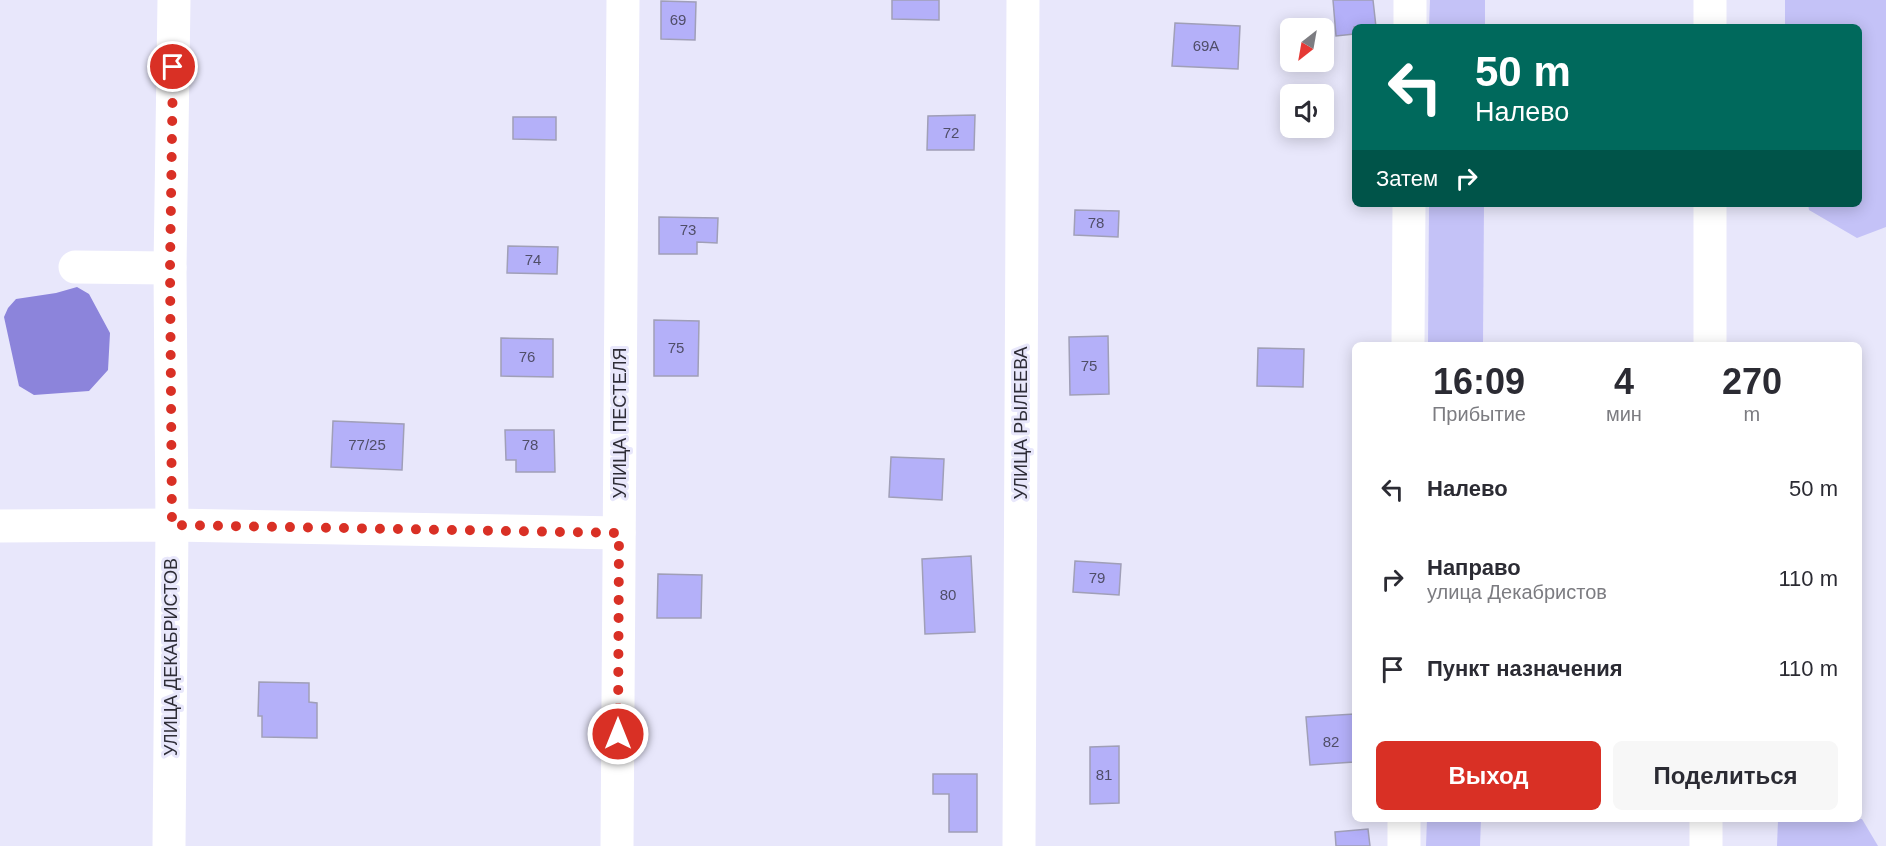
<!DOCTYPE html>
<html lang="ru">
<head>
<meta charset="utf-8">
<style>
  :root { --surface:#fff; --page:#f7f7f7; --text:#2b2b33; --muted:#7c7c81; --accent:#d93025 }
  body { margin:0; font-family:Arial,sans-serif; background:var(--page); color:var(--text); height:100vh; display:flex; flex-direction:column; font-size:22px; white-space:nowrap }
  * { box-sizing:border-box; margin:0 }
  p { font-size:20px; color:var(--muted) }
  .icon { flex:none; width:33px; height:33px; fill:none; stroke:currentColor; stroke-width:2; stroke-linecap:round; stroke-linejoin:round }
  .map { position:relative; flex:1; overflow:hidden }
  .drawer { position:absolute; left:1352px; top:342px; width:510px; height:480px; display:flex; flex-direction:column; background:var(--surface); border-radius:9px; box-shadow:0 3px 15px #0003 }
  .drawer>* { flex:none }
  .banner { position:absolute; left:1352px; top:24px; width:510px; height:183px; border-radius:9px; box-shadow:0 3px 15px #0003; background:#00695c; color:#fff; overflow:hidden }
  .needle { width:39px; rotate:211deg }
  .controls { position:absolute; left:1280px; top:18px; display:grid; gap:12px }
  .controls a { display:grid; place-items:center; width:54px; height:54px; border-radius:9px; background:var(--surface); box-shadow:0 3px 15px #0003; font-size:30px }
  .pin { position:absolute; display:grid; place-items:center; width:51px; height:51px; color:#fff; margin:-26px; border:3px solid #fff; border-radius:50%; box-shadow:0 2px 6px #0007 }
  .me { position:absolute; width:66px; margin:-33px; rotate:0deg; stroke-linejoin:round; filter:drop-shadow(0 0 4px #0008) }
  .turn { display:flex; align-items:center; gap:21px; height:126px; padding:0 24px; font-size:27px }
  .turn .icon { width:78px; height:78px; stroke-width:2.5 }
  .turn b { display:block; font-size:42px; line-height:51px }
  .then { display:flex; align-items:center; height:57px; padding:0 24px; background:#0003; gap:12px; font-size:22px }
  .eta { display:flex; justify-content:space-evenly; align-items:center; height:102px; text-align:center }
  .eta b { font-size:36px; font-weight:700; line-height:42px }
  .cta { display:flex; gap:12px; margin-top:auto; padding:12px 24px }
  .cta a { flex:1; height:69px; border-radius:9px; background:var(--accent); color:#fff; font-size:24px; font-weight:700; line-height:69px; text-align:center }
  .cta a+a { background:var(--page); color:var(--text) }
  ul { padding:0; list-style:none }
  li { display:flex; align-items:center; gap:18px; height:90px; padding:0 24px }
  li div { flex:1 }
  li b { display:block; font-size:22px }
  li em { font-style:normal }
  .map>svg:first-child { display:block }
  .green { fill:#c4c2f7 }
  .water { fill:#8c84db }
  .building { fill:#b4b0f9; stroke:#a09fb7; stroke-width:1.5 }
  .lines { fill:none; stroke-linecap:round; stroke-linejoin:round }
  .minor { stroke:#fff; stroke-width:33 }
  .highway { stroke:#fff; stroke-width:33 }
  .route { stroke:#d93025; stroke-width:10; stroke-dasharray:0 18 }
  .labels { text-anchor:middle; stroke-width:6; stroke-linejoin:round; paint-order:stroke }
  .number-label { font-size:15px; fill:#504e68 }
  .street-label { font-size:18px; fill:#2e2d37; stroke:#e8e7fb }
</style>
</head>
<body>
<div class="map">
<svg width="1886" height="846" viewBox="0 0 1886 846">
  <rect width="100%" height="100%" fill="#e8e7fb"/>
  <!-- green -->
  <g class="green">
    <path d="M 1430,0 L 1485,0 L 1485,27 L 1429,27 Z"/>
    <path d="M 1785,0 L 1886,0 L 1886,227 L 1857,238 L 1809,210 L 1808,204 L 1858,204 L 1858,27 L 1785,27 Z"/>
    <path d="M 1429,204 L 1484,204 L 1483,345 L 1428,345 Z"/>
    <path d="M 1427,819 L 1481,819 L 1480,846 L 1426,846 Z"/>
    <path d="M 1862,819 L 1878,846 L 1777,846 L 1778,820 Z"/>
  </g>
  <!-- water -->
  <path class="water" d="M 77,287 L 89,294 L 110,333 L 108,370 L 89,391 L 34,395 L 19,386 L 4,317 L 8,308 L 16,299 L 56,293 Z"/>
  <!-- building -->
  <g class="building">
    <path d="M 892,0 L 939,0 L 939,20 L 892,19 Z"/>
    <path d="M 1333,0 L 1373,0 L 1376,27 L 1354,27 L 1354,34 L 1336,36 Z"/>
    <path d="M 661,1 L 696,2 L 695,40 L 661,39 Z"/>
    <path d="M 1175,23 L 1240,26 L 1238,69 L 1172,66 Z"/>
    <path d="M 975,115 L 974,150 L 927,150 L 928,116 Z"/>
    <path d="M 513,117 L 556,117 L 556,140 L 513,139 Z"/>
    <path d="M 1075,210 L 1119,211 L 1118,237 L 1074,235 Z"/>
    <path d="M 659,217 L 718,218 L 717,243 L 697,242 L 697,254 L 659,254 Z"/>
    <path d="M 508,246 L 558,247 L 557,274 L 507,273 Z"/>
    <path d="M 654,320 L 699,321 L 698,376 L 654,376 Z"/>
    <path d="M 1108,336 L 1109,394 L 1070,395 L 1069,337 Z"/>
    <path d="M 501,338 L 553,339 L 553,377 L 501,376 Z"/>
    <path d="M 1258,348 L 1304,349 L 1303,387 L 1257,386 Z"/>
    <path d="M 333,421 L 404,424 L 402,470 L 331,467 Z"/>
    <path d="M 505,430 L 554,430 L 555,472 L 516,472 L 516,460 L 506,460 Z"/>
    <path d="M 891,457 L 944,459 L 942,500 L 889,497 Z"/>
    <path d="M 971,556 L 975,632 L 925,634 L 922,559 Z"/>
    <path d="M 1075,561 L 1121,564 L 1119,595 L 1073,592 Z"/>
    <path d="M 658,574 L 702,575 L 701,618 L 657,618 Z"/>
    <path d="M 259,682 L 309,683 L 309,702 L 317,703 L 317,738 L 262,737 L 262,716 L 258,716 Z"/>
    <path d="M 1354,714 L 1354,762 L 1310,765 L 1306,717 Z"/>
    <path d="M 1119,746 L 1119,803 L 1090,804 L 1090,747 Z"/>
    <path d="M 933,774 L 977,774 L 977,832 L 949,832 L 949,794 L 933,794 Z"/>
    <path d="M 1368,829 L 1370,846 L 1336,846 L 1335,832 Z"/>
  </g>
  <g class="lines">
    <!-- minor -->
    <g class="minor">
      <path d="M 1410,27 L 1410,0"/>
      <path d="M 75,267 L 170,268"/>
      <path d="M 1408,345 L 1409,204"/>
      <path d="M 0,526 L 172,525 L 619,533"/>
      <path d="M 169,846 L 172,525 L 170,268 L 174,0"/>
      <path d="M 617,846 L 623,0"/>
      <path d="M 1019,846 L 1023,0"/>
      <path d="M 1404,846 L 1404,819"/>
    </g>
    <!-- highway -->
    <g class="highway">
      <path d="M 1710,0 L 1710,27"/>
      <path d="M 1710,345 L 1710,204"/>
      <path d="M 1706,846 L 1706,819"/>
    </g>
  </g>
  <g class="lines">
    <!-- route -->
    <path class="route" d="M 173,67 L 170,268 L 172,525 L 619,533 L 618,734"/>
  </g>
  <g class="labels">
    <!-- number labels -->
    <g class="number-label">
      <text x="678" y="25">69</text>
      <text x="1206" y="51">69А</text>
      <text x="951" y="138">72</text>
      <text x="1096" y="228">78</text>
      <text x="688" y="235">73</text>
      <text x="533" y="265">74</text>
      <text x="676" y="353">75</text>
      <text x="527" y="362">76</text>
      <text x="1089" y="371">75</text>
      <text x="367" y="450">77/25</text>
      <text x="530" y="450">78</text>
      <text x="1097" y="583">79</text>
      <text x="948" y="600">80</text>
      <text x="1331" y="747">82</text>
      <text x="1104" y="780">81</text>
    </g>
    <!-- street labels -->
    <g class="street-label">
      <text transform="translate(620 423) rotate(-90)" y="6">УЛИЦА ПЕСТЕЛЯ</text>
      <text transform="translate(1021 423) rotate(-90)" y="6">УЛИЦА РЫЛЕЕВА</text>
      <text transform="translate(171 657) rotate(-90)" y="6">УЛИЦА ДЕКАБРИСТОВ</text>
    </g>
  </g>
</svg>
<div class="controls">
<a><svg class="needle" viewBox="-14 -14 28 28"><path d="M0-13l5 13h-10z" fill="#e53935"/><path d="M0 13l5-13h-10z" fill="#7c7c81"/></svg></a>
<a><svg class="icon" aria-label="sound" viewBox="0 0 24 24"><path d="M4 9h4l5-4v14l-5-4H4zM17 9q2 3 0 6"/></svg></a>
</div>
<div class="pin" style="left:173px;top:67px;background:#d93025"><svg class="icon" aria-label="arrive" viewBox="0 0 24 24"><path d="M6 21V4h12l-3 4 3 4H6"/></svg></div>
<svg class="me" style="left:618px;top:734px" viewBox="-20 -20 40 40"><circle r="17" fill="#d93025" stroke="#fff" stroke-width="3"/><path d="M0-11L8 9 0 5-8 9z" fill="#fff"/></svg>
<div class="banner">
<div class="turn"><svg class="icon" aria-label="left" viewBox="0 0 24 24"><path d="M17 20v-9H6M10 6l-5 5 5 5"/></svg><div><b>50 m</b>Налево</div></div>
<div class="then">Затем<svg class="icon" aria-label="right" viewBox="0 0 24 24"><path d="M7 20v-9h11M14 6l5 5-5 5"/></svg></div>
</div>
<section class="drawer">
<div class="eta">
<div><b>16:09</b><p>Прибытие</p></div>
<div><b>4</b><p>мин</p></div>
<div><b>270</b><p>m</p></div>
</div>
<ul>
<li><svg class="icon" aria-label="left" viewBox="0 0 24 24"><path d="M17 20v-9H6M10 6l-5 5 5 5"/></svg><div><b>Налево</b></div><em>50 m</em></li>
<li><svg class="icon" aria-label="right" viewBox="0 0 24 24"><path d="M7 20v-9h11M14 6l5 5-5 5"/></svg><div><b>Направо</b><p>улица Декабристов</p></div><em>110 m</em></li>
<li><svg class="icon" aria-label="arrive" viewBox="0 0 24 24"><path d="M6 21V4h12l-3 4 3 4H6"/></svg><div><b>Пункт назначения</b></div><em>110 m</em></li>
</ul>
<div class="cta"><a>Выход</a><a>Поделиться</a></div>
</section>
</div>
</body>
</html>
